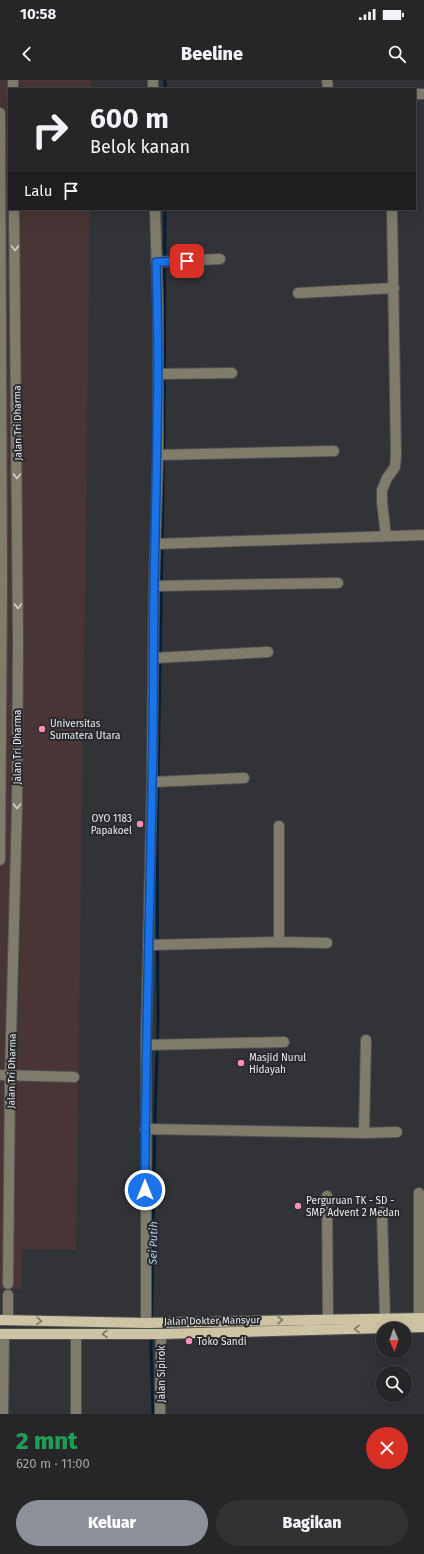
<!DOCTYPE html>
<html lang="id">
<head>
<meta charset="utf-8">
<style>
  :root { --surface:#262629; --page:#323235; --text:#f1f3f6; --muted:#a4a5a8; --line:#424346; --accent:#8c9099 }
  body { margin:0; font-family:"Fira Sans",sans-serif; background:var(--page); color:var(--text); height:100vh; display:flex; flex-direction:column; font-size:15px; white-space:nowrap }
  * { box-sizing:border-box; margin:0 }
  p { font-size:13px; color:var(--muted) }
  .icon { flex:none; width:22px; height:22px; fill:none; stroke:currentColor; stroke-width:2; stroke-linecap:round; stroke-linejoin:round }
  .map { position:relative; height:1334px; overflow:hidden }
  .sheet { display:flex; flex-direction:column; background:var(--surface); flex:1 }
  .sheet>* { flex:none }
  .top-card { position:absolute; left:8px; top:8px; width:408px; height:122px; border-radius:0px; box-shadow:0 4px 16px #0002,0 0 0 1px var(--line); background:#262629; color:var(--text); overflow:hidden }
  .needle { width:26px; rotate:178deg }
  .fabs { position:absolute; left:376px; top:1242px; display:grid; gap:8px }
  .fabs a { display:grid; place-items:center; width:36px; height:36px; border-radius:50%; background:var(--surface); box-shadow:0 4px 16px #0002,0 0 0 1px var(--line); font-size:20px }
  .pin { position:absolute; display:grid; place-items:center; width:34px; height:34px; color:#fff; margin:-17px; border-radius:8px; box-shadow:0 2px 6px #0006 }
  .me { position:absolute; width:44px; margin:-22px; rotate:0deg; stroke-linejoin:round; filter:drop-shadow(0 0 3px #0008) }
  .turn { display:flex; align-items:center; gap:14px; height:84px; padding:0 16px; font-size:18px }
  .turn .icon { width:52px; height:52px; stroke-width:2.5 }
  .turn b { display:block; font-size:28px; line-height:34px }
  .then { display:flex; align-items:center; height:38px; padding:0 16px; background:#0003; gap:8px; font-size:15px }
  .round { display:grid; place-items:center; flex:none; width:42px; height:42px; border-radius:21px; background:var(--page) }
  .summary { display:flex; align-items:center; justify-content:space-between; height:68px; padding:0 16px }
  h1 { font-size:24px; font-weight:800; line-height:30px; color:#1e9e55 }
  .primary-button { display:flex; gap:8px; margin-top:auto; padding:8px 16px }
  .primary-button a { flex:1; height:46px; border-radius:24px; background:var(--accent); color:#fff; font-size:16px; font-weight:800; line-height:46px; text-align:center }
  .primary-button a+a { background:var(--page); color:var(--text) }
  .status { display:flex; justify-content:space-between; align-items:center; height:28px; padding:0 20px; background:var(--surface); direction:ltr }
  .status svg { height:11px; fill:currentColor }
  header { display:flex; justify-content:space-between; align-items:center; height:52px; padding:0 16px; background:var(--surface); font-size:18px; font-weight:800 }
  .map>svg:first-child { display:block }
  .education { fill:#493535 }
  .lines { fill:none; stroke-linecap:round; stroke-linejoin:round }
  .stream { stroke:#051e34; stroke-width:3 }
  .minor-casing { stroke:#505154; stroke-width:12 }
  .major-casing { stroke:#505154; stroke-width:12 }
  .minor { stroke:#807c6c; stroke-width:10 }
  .major { stroke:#cdc4a3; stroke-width:10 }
  .oneway { stroke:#d1d0ce }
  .oneway2 { stroke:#7a7668 }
  .route-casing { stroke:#114b97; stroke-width:10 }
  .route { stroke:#1a73e8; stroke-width:7 }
  .poi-dot { fill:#fe8ebc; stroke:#28292c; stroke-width:1.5 }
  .labels { text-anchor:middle; stroke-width:4; stroke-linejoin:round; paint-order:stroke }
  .street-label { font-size:10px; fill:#ececee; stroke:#28292c }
  .poi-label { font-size:10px; fill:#ececee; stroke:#28292c; text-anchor:start }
  .water-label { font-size:11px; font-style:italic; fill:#aad0f5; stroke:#28292c }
</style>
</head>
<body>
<div class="status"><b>10:58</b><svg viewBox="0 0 49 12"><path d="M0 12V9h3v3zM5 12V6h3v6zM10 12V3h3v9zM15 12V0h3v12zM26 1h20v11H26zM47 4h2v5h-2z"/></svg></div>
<header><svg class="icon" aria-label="back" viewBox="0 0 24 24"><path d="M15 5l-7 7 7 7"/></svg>Beeline<svg class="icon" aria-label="search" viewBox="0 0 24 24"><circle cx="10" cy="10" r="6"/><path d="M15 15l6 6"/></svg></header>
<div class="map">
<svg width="424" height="1334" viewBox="0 0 424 1334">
  <rect width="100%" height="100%" fill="#323337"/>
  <!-- education -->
  <path class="education" d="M 0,0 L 92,0 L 91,9 L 9,9 L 9,129 L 90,129 L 76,1170 L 22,1169 L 21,1209 L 0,1209 Z"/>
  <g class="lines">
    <!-- stream -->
    <g class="stream">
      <path d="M 165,9 L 165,0"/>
      <path d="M 153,1334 L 151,1268 L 155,1035 L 158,942 L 157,762 L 164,349 L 165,129"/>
    </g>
    <defs>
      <g id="minor">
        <path d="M 13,0 L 13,9"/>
        <path d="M 153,0 L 153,9"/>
        <path d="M 327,0 L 328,9"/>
        <path d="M 415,14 L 424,14"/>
        <path d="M 0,33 L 2,503 L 0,780"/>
        <path d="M 156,182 L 220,179"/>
        <path d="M 298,213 L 394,208"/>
        <path d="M 158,294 L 232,293"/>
        <path d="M 158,375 L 334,371"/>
        <path d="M 386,456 L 382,422 L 382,410 L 387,398 L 395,387 L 396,375 L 392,129"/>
        <path d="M 155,464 L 424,455"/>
        <path d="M 154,506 L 338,503"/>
        <path d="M 154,578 L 268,572"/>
        <path d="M 152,702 L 244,698"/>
        <path d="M 279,746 L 279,862"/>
        <path d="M 148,865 L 279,862 L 327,863"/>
        <path d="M 146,965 L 284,962"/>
        <path d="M 0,995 L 74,997"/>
        <path d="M 145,1049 L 364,1053 L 397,1052"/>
        <path d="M 364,1053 L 366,960"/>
        <path d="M 419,1113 L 419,1238"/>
        <path d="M 327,1116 L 328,1239"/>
        <path d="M 382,1132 L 385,1238"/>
        <path d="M 8,1204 L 10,996 L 17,728 L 18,560 L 14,129"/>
        <path d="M 8,1240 L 8,1215"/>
        <path d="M 146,1243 L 146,965 L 152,702 L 154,506 L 158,375 L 158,227 L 155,129"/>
        <path d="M 3,1334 L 4,1254"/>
        <path d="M 76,1334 L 76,1255"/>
        <path d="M 160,1334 L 161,1254"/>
      </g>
      <g id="major">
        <path d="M 0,1240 L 146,1243 L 424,1238"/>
        <path d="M 0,1254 L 161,1254 L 424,1247"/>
      </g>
    </defs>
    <!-- minor casing -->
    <use href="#minor" class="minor-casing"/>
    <!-- major casing -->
    <use href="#major" class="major-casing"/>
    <!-- minor -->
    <use href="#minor" class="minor"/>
    <!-- major -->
    <use href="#major" class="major"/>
  </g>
  <!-- one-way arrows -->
  <defs><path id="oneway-chevron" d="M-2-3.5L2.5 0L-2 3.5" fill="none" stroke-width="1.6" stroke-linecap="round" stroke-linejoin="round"/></defs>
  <g class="oneway">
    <use href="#oneway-chevron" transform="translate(15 168) rotate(89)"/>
    <use href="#oneway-chevron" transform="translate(17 396) rotate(90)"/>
    <use href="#oneway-chevron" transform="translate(18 526) rotate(90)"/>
    <use href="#oneway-chevron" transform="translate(17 726) rotate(91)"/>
  </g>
  <g class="oneway2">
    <use href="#oneway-chevron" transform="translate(280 1240) rotate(-1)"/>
    <use href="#oneway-chevron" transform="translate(39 1241) rotate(2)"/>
    <use href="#oneway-chevron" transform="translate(357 1249) rotate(179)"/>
    <use href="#oneway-chevron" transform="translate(105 1254) rotate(179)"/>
  </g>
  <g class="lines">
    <defs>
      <path id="route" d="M 145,1110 C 145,975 150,840 152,705 C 154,638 153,571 154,504 C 156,397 160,290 156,182 L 187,181"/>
    </defs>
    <!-- route casing -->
    <use href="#route" class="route-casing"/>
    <!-- route -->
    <use href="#route" class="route"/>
  </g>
  <!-- markers -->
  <g class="poi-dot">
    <circle cx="42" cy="649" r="4"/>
    <circle cx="140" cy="744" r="4"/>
    <circle cx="241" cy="983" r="4"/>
    <circle cx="298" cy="1126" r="4"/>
    <circle cx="189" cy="1261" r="4"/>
  </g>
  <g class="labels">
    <!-- street labels -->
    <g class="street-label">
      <text transform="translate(17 343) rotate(-91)" y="4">Jalan Tri Dharma</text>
      <text transform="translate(17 667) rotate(-90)" y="4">Jalan Tri Dharma</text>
      <text transform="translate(11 991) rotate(-89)" y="4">Jalan Tri Dharma</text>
      <text transform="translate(212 1240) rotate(-1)" y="4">Jalan Dokter Mansyur</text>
      <text transform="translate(161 1294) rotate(-90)" y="4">Jalan Sipirok</text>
    </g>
    <!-- poi labels -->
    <g class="poi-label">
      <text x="50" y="647">Universitas<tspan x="50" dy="12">Sumatera Utara</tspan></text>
      <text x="132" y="742" text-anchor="end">OYO 1183<tspan x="132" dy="12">Papakoel</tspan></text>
      <text x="249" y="981">Masjid Nurul<tspan x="249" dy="12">Hidayah</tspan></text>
      <text x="306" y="1124">Perguruan TK - SD -<tspan x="306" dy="12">SMP Advent 2 Medan</tspan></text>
      <text x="197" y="1265">Toko Sandi</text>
    </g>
    <!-- water labels -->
    <g class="water-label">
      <text transform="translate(153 1163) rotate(-89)" y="4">Sei Putih</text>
    </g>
  </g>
</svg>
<div class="fabs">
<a><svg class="needle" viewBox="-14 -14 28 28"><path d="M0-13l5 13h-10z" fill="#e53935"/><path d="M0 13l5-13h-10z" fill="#a4a5a8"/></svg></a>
<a><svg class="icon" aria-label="search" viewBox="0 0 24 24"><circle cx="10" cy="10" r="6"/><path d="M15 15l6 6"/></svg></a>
</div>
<div class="pin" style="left:187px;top:181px;background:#d93025"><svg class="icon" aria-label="arrive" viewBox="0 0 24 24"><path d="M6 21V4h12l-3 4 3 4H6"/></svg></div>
<svg class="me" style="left:145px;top:1110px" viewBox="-20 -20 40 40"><circle r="17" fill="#1a73e8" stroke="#fff" stroke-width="3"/><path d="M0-11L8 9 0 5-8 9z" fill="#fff"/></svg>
<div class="top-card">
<div class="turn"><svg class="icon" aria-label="right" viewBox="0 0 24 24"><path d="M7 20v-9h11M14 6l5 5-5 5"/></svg><div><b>600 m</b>Belok kanan</div></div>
<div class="then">Lalu<svg class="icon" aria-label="arrive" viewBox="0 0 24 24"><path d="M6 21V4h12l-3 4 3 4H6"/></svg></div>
</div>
</div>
<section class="sheet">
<div class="summary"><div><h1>2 mnt</h1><p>620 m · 11:00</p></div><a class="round" style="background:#d93025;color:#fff"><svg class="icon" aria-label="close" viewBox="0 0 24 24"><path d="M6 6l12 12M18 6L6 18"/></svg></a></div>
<div class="primary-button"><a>Keluar</a><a>Bagikan</a></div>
</section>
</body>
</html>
